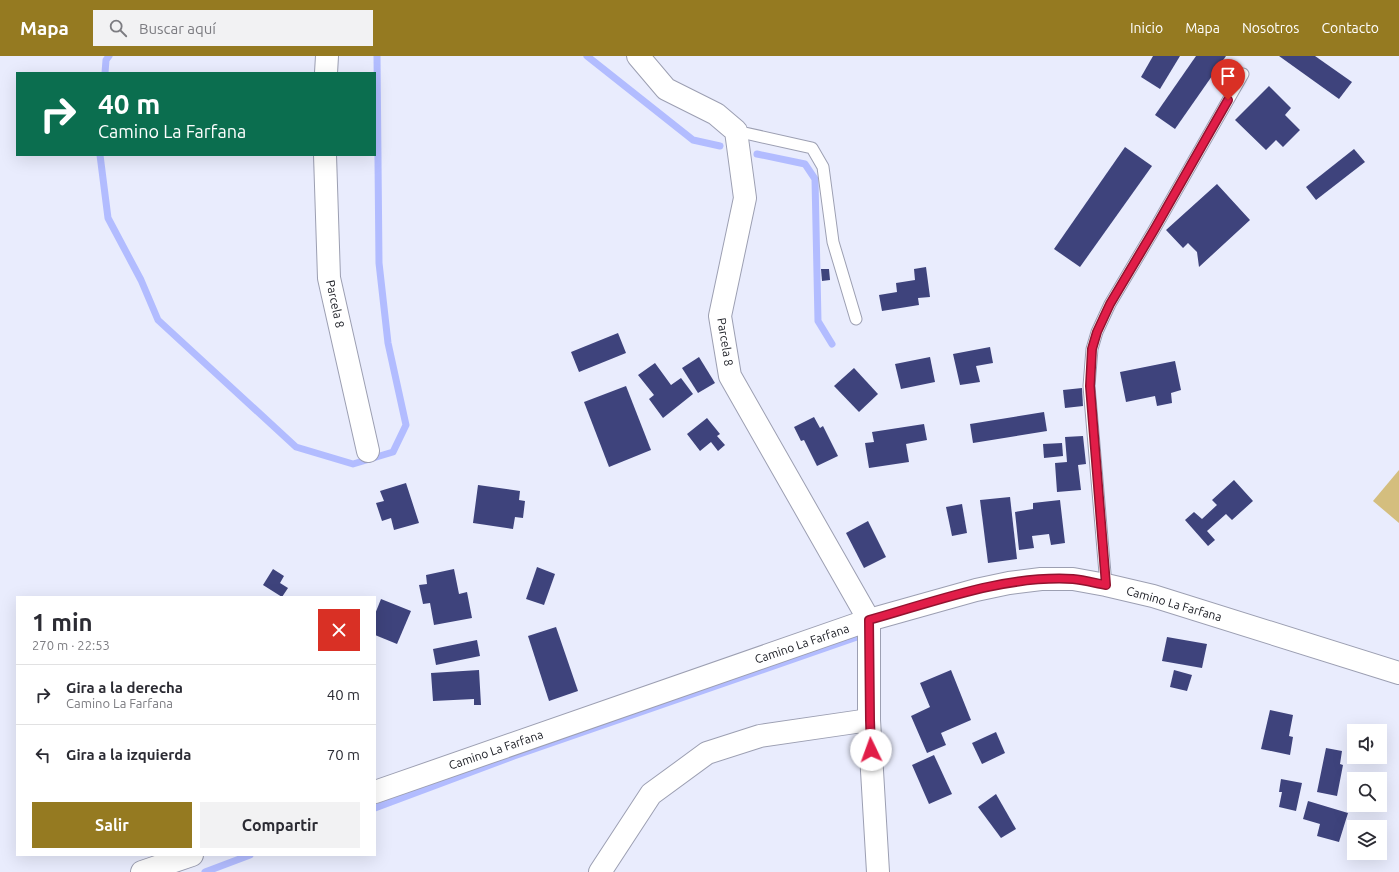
<!DOCTYPE html>
<html lang="es">
<head>
<meta charset="utf-8">
<style>
  :root { --surface:#fff; --page:#f2f2f3; --text:#2b2b33; --muted:#7c7c81; --line:#e1e1e2; --accent:#957a21 }
  body { margin:0; font-family:Ubuntu,sans-serif; background:var(--page); color:var(--text); height:100vh; display:flex; flex-direction:column; font-size:15px; white-space:nowrap }
  * { box-sizing:border-box; margin:0 }
  p { font-size:13px; color:var(--muted) }
  .icon { flex:none; width:22px; height:22px; fill:none; stroke:currentColor; stroke-width:2; stroke-linecap:round; stroke-linejoin:round }
  .map { position:relative; flex:1; overflow:hidden }
  .sheet { position:absolute; left:16px; top:540px; width:360px; height:260px; display:flex; flex-direction:column; background:var(--surface); border-radius:0px; box-shadow:0 4px 16px #0002 }
  .sheet>* { flex:none }
  .banner { position:absolute; left:16px; top:16px; width:360px; height:84px; border-radius:0px; box-shadow:0 4px 16px #0002; background:#0b6e4f; color:#fff; overflow:hidden }
  .buttons { position:absolute; left:1347px; top:668px; display:grid; gap:8px }
  .buttons a { display:grid; place-items:center; width:40px; height:40px; border-radius:0px; background:var(--surface); box-shadow:0 4px 16px #0002; font-size:20px }
  .pin { position:absolute; display:grid; place-items:center; width:34px; height:34px; color:#fff; margin:-41px -17px; border-radius:50% 50% 50% 0; rotate:-45deg; box-shadow:0 0 4px #0007 }
  .pin .icon { rotate:45deg }
  .me { position:absolute; width:44px; margin:-22px; rotate:357deg; stroke-linejoin:round; filter:drop-shadow(0 0 3px #0008) }
  .turn { display:flex; align-items:center; gap:14px; height:84px; padding:0 16px; font-size:18px }
  .turn .icon { width:52px; height:52px; stroke-width:2.5 }
  .turn b { display:block; font-size:28px; line-height:34px }
  .round { display:grid; place-items:center; flex:none; width:42px; height:42px; border-radius:0px; background:var(--page) }
  .overview { display:flex; align-items:center; justify-content:space-between; height:68px; padding:0 16px }
  h1 { font-size:24px; font-weight:700; line-height:30px }
  .cta { display:flex; gap:8px; margin-top:auto; padding:8px 16px }
  .cta a { flex:1; height:46px; border-radius:0px; background:var(--accent); color:#fff; font-size:16px; font-weight:700; line-height:46px; text-align:center }
  .cta a+a { background:var(--page); color:var(--text) }
  ul { padding:0; list-style:none }
  li { display:flex; align-items:center; gap:12px; height:60px; padding:0 16px; border-top:1px solid var(--line) }
  li div { flex:1 }
  li b { display:block; font-size:15px }
  li em { font-style:normal }
  header { display:flex; align-items:center; gap:24px; box-sizing:border-box; height:56px; padding:0 20px; background:var(--accent); color:#fff }
  header strong { font-size:19px }
  nav { display:flex; gap:22px; margin-inline-start:auto; font-size:14px }
  .search { width:280px; height:36px; background:var(--page); display:flex; align-items:center; gap:10px; box-sizing:border-box; padding:0 14px; border-radius:0px; color:var(--muted); font-size:15px }
  .map>svg:first-child { display:block }
  .green { fill:#d4be7e }
  .lines { fill:none; stroke-linecap:round; stroke-linejoin:round }
  .stream { stroke:#b2bcff; stroke-width:7 }
  .building { fill:#3e437c }
  .lane-casing { stroke:#9c9fb2; stroke-width:13 }
  .street-casing { stroke:#9c9fb2; stroke-width:24 }
  .lane { stroke:#fff; stroke-width:11 }
  .street { stroke:#fff; stroke-width:22 }
  .route-casing { stroke:#92132f; stroke-width:10 }
  .route { stroke:#e11d48; stroke-width:7 }
  .labels { text-anchor:middle; stroke-width:4; stroke-linejoin:round; paint-order:stroke }
  .street-label { font-size:12px; fill:#16181f; stroke:#fff }
</style>
</head>
<body>
<header>
<strong>Mapa</strong>
<div class="search"><svg class="icon" aria-label="search" viewBox="0 0 24 24"><circle cx="10" cy="10" r="6"/><path d="M15 15l6 6"/></svg>Buscar aquí</div>
<nav><a>Inicio</a><a>Mapa</a><a>Nosotros</a><a>Contacto</a></nav>
</header>
<div class="map">
<svg width="1399" height="816" viewBox="0 0 1399 816">
  <rect width="100%" height="100%" fill="#e9ecfd"/>
  <!-- green -->
  <path class="green" d="M 1399,414 L 1399,467 L 1373,445 Z"/>
  <g class="lines">
    <!-- stream -->
    <g class="stream">
      <path d="M 587,0 L 693,84 L 720,90"/>
      <path d="M 105,17 L 106,4 L 109,0"/>
      <path d="M 757,98 L 805,108 L 815,123 L 818,265 L 832,288"/>
      <path d="M 100,99 L 108,162 L 141,224 L 158,264 L 296,391 L 353,408 L 393,396 L 406,369 L 388,287 L 379,207 L 377,0"/>
      <path d="M 375,752 L 514,700 L 857,581"/>
      <path d="M 205,816 L 250,799"/>
    </g>
  </g>
  <!-- building -->
  <g class="building">
    <path d="M 1153,0 L 1180,0 L 1160,33 L 1141,21 Z"/>
    <path d="M 1196,0 L 1226,0 L 1175,73 L 1155,59 Z"/>
    <path d="M 1279,0 L 1315,0 L 1352,26 L 1339,43 Z"/>
    <path d="M 1269,30 L 1291,52 L 1285,59 L 1300,74 L 1283,91 L 1276,84 L 1266,94 L 1235,64 Z"/>
    <path d="M 1125,91 L 1152,110 L 1080,211 L 1054,193 Z"/>
    <path d="M 1354,93 L 1365,106 L 1316,144 L 1306,131 Z"/>
    <path d="M 1217,128 L 1250,164 L 1199,211 L 1197,196 L 1188,187 L 1183,192 L 1166,174 Z"/>
    <path d="M 926,211 L 930,241 L 918,242 L 919,249 L 882,255 L 879,239 L 897,236 L 896,227 L 915,224 L 914,213 Z"/>
    <path d="M 821,213 L 829,213 L 830,224 L 822,225 Z"/>
    <path d="M 618,277 L 626,297 L 579,316 L 571,296 Z"/>
    <path d="M 990,291 L 993,307 L 976,310 L 980,326 L 960,329 L 953,298 Z"/>
    <path d="M 699,301 L 715,327 L 698,337 L 682,312 Z"/>
    <path d="M 930,301 L 935,326 L 901,333 L 895,308 Z"/>
    <path d="M 1175,305 L 1181,334 L 1171,337 L 1172,347 L 1157,350 L 1155,340 L 1126,346 L 1120,316 Z"/>
    <path d="M 655,307 L 671,329 L 681,322 L 693,338 L 663,362 L 649,343 L 654,339 L 638,319 Z"/>
    <path d="M 854,312 L 878,338 L 859,356 L 834,330 Z"/>
    <path d="M 626,330 L 651,394 L 609,411 L 584,346 Z"/>
    <path d="M 1082,332 L 1083,350 L 1065,352 L 1063,334 Z"/>
    <path d="M 1044,356 L 1047,375 L 973,387 L 970,368 Z"/>
    <path d="M 814,361 L 820,372 L 823,370 L 838,400 L 817,410 L 804,384 L 801,385 L 794,371 Z"/>
    <path d="M 707,362 L 720,378 L 717,380 L 725,389 L 718,395 L 711,386 L 700,395 L 687,378 Z"/>
    <path d="M 924,368 L 927,384 L 906,388 L 909,406 L 869,412 L 865,387 L 874,386 L 872,376 Z"/>
    <path d="M 1083,380 L 1086,408 L 1078,409 L 1081,434 L 1057,436 L 1055,407 L 1067,406 L 1065,381 Z"/>
    <path d="M 1062,387 L 1063,400 L 1044,402 L 1043,388 Z"/>
    <path d="M 1234,424 L 1253,445 L 1232,464 L 1226,458 L 1207,475 L 1215,484 L 1208,490 L 1185,464 L 1194,456 L 1202,463 L 1217,449 L 1212,444 Z"/>
    <path d="M 406,427 L 419,467 L 394,474 L 391,462 L 382,465 L 376,447 L 384,445 L 380,435 Z"/>
    <path d="M 478,429 L 520,435 L 519,444 L 525,445 L 523,462 L 515,461 L 513,473 L 473,467 Z"/>
    <path d="M 1010,441 L 1017,503 L 988,507 L 980,444 Z"/>
    <path d="M 1060,444 L 1065,487 L 1051,489 L 1049,478 L 1032,480 L 1034,492 L 1019,494 L 1015,456 L 1033,453 L 1033,447 Z"/>
    <path d="M 962,448 L 967,477 L 952,480 L 946,451 Z"/>
    <path d="M 868,465 L 886,501 L 864,512 L 846,477 Z"/>
    <path d="M 537,511 L 555,518 L 544,549 L 526,543 Z"/>
    <path d="M 273,513 L 284,520 L 280,527 L 288,532 L 282,541 L 263,529 Z"/>
    <path d="M 454,513 L 459,538 L 467,536 L 472,562 L 434,569 L 430,547 L 423,548 L 419,529 L 427,528 L 426,519 Z"/>
    <path d="M 381,543 L 411,555 L 397,588 L 375,579 L 375,558 Z"/>
    <path d="M 556,571 L 578,635 L 549,645 L 528,580 Z"/>
    <path d="M 1167,581 L 1207,588 L 1202,612 L 1162,605 Z"/>
    <path d="M 477,584 L 480,600 L 436,609 L 433,593 Z"/>
    <path d="M 479,614 L 481,649 L 474,649 L 474,643 L 433,645 L 431,617 Z"/>
    <path d="M 951,614 L 971,664 L 941,677 L 946,689 L 927,697 L 911,660 L 930,651 L 920,627 Z"/>
    <path d="M 1174,614 L 1192,619 L 1187,635 L 1170,631 Z"/>
    <path d="M 1270,654 L 1293,659 L 1289,680 L 1293,681 L 1290,699 L 1261,693 Z"/>
    <path d="M 996,676 L 1005,697 L 982,708 L 972,687 Z"/>
    <path d="M 1326,692 L 1342,695 L 1340,708 L 1343,709 L 1337,740 L 1317,736 Z"/>
    <path d="M 934,699 L 952,738 L 929,748 L 912,709 Z"/>
    <path d="M 1281,723 L 1302,727 L 1296,755 L 1279,751 L 1282,736 L 1279,736 Z"/>
    <path d="M 996,738 L 1016,773 L 1001,782 L 978,751 Z"/>
    <path d="M 1308,745 L 1348,757 L 1339,786 L 1317,780 L 1320,768 L 1303,763 Z"/>
  </g>
  <g class="lines">
    <defs>
      <g id="lane">
        <path d="M 736,75 L 812,92 L 823,111 L 833,186 L 856,263"/>
        <path d="M 1106,529 L 1089,330 L 1092,293 L 1097,276 L 1110,248 L 1154,174 L 1243,18"/>
      </g>
      <g id="street">
        <path d="M 638,0 L 666,33 L 716,58 L 736,75 L 745,142 L 720,260 L 730,320 L 869,564 L 869,664 L 878,816"/>
        <path d="M 326,17 L 327,0"/>
        <path d="M 325,99 L 329,222 L 368,395"/>
        <path d="M 375,736 L 869,564 L 976,534 L 1009,527 L 1041,523 L 1073,523 L 1106,529 L 1153,540 L 1399,617"/>
        <path d="M 142,816 L 192,799"/>
        <path d="M 600,816 L 651,738 L 707,697 L 760,680 L 869,664"/>
      </g>
    </defs>
    <!-- lane casing -->
    <use href="#lane" class="lane-casing"/>
    <!-- street casing -->
    <use href="#street" class="street-casing"/>
    <!-- lane -->
    <use href="#lane" class="lane"/>
    <!-- street -->
    <use href="#street" class="street"/>
  </g>
  <g class="lines">
    <defs>
      <path id="route" d="M 871,694 L 870,664 L 869,564 C 934,546 1003,519 1073,523 C 1084,524 1095,527 1106,529 L 1090,330 L 1092,293 L 1097,276 L 1110,248 L 1154,174 L 1228,44"/>
    </defs>
    <!-- route casing -->
    <use href="#route" class="route-casing"/>
    <!-- route -->
    <use href="#route" class="route"/>
  </g>
  <g class="labels">
    <!-- street labels -->
    <g class="street-label">
      <text transform="translate(335 248) rotate(78)" y="4">Parcela 8</text>
      <text transform="translate(725 286) rotate(81)" y="4">Parcela 8</text>
      <text transform="translate(1174 548) rotate(16)" y="4">Camino La Farfana</text>
      <text transform="translate(802 588) rotate(-19)" y="4">Camino La Farfana</text>
      <text transform="translate(496 694) rotate(-19)" y="4">Camino La Farfana</text>
    </g>
  </g>
</svg>
<div class="buttons">
<a><svg class="icon" aria-label="sound" viewBox="0 0 24 24"><path d="M4 9h4l5-4v14l-5-4H4zM17 9q2 3 0 6"/></svg></a>
<a><svg class="icon" aria-label="search" viewBox="0 0 24 24"><circle cx="10" cy="10" r="6"/><path d="M15 15l6 6"/></svg></a>
<a><svg class="icon" aria-label="layers" viewBox="0 0 24 24"><path d="M12 4l9 5-9 5-9-5zM3 14l9 5 9-5"/></svg></a>
</div>
<div class="pin" style="left:1228px;top:44px;background:#d93025"><svg class="icon" aria-label="arrive" viewBox="0 0 24 24"><path d="M6 21V4h12l-3 4 3 4H6"/></svg></div>
<svg class="me" style="left:871px;top:694px" viewBox="-20 -20 40 40"><circle r="19" fill="#fff"/><path d="M0-13L10 11 0 6-10 11z" fill="#e11d48"/></svg>
<div class="banner">
<div class="turn"><svg class="icon" aria-label="right" viewBox="0 0 24 24"><path d="M7 20v-9h11M14 6l5 5-5 5"/></svg><div><b>40 m</b>Camino La Farfana</div></div>
</div>
<section class="sheet">
<div class="overview"><div><h1>1 min</h1><p>270 m · 22:53</p></div><a class="round" style="background:#d93025;color:#fff"><svg class="icon" aria-label="close" viewBox="0 0 24 24"><path d="M6 6l12 12M18 6L6 18"/></svg></a></div>
<ul>
<li><svg class="icon" aria-label="right" viewBox="0 0 24 24"><path d="M7 20v-9h11M14 6l5 5-5 5"/></svg><div><b>Gira a la derecha</b><p>Camino La Farfana</p></div><em>40 m</em></li>
<li><svg class="icon" aria-label="left" viewBox="0 0 24 24"><path d="M17 20v-9H6M10 6l-5 5 5 5"/></svg><div><b>Gira a la izquierda</b></div><em>70 m</em></li>
</ul>
<div class="cta"><a>Salir</a><a>Compartir</a></div>
</section>
</div>
</body>
</html>
